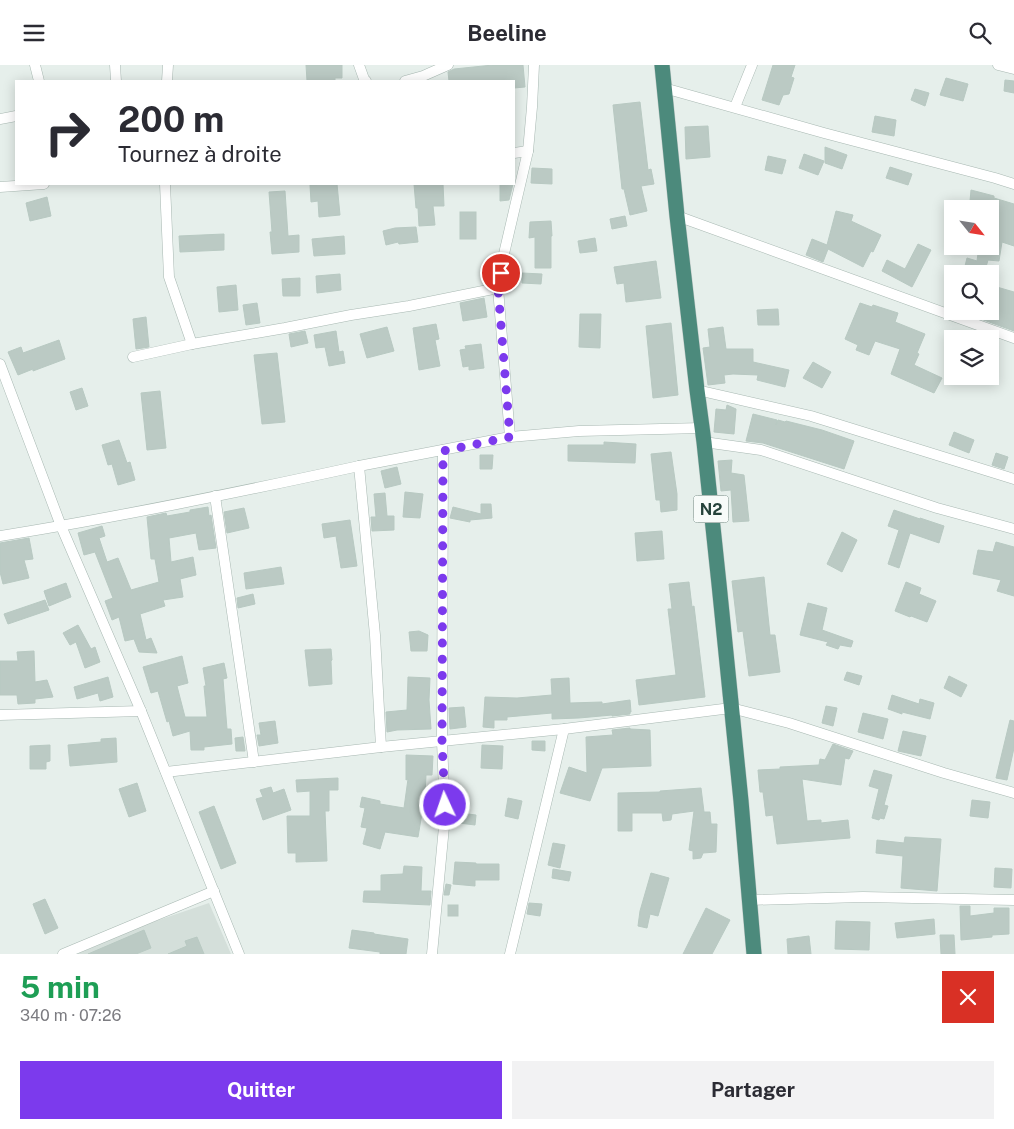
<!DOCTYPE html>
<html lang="fr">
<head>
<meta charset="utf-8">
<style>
  :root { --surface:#fff; --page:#f2f2f3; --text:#2b2b33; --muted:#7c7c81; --accent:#7c3aed }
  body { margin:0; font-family:"Public Sans",sans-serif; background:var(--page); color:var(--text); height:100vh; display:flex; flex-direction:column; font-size:19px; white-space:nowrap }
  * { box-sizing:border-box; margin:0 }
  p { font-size:16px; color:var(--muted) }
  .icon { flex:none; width:28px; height:28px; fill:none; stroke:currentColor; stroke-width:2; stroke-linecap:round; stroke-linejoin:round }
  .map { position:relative; height:889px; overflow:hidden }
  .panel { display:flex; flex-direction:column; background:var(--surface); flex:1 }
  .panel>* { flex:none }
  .guide { position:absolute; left:15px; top:15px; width:500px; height:105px; border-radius:0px; box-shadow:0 2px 12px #0003; background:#fff; color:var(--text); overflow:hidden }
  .needle { width:32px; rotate:120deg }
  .controls { position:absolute; left:944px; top:135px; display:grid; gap:10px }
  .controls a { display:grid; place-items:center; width:55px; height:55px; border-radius:0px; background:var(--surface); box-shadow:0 2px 12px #0003; font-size:25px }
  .pin { position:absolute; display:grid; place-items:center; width:42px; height:42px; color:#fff; margin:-21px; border:2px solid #fff; border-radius:50%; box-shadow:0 1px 5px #0007 }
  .me { position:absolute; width:55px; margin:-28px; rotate:357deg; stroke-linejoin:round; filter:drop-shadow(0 0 4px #0008) }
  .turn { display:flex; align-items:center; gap:18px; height:105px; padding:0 20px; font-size:22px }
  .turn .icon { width:65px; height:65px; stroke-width:2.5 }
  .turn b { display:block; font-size:35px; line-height:42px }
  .round { display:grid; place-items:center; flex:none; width:52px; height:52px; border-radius:0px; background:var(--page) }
  .summary { display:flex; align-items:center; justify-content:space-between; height:85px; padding:0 20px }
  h1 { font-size:30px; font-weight:700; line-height:38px; color:#1e9e55 }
  .cta { display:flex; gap:10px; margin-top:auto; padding:10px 20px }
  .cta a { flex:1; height:58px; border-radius:0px; background:var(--accent); color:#fff; font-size:20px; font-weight:700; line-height:58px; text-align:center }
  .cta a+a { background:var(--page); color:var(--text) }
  header { display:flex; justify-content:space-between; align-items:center; height:65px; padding:0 20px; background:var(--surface); font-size:22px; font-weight:700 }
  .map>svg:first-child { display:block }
  .built { fill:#d4dfda }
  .building { fill:#bbcac4; stroke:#b8c9c2 }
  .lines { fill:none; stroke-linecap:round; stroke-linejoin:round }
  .minor-casing { stroke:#a8b8b2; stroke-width:11 }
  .trunk-casing { stroke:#c2cac8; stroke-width:16 }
  .minor { stroke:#fff; stroke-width:10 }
  .trunk { stroke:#4c8a7c; stroke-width:15 }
  .route { stroke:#7c3aed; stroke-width:9; stroke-dasharray:0 16.2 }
  .labels { text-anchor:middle; stroke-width:5; stroke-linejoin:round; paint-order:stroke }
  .shield { fill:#f7fbf9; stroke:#637a73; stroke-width:1 }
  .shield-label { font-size:16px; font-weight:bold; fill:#24423a }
</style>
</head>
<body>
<header><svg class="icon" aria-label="menu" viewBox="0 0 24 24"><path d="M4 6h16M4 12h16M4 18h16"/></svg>Beeline<svg class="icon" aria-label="search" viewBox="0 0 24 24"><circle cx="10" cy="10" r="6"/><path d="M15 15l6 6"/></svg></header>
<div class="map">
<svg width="1014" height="889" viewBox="0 0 1014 889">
  <rect width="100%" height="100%" fill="#e6efeb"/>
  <!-- built -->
  <path class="built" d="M 209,838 L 231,889 L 77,889 L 147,859 Z"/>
  <!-- building -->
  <g class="building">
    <path d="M 306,0 L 342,0 L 342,13 L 335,13 L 335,16 L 307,16 Z"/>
    <path d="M 493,0 L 523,0 L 525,22 L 514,23 L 514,16 L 449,16 L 448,7 L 454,4 Z"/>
    <path d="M 773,0 L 795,0 L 791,12 L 794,13 L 789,29 L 783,30 L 779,40 L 762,35 Z"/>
    <path d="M 946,13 L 968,19 L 963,36 L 940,30 Z"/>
    <path d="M 1005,15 L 1014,16 L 1014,28 L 1004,26 Z"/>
    <path d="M 915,24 L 929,28 L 925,41 L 911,35 Z"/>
    <path d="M 640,37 L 648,105 L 651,104 L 654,119 L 641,121 L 647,146 L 630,150 L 624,124 L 622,124 L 613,40 Z"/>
    <path d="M 875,51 L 896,55 L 894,71 L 872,67 Z"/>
    <path d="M 708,61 L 710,92 L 686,94 L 685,62 Z"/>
    <path d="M 825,82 L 847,90 L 842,104 L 825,98 Z"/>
    <path d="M 804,89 L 824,96 L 818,110 L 799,103 Z"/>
    <path d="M 768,91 L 786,95 L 782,109 L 765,105 Z"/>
    <path d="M 890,102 L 912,109 L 908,120 L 886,113 Z"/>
    <path d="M 532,103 L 552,104 L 552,119 L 531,118 Z"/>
    <path d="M 324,119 L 337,119 L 340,150 L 319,152 L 318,136 L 311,137 L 310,120 Z"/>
    <path d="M 414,119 L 443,119 L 444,141 L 433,141 L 435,160 L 419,161 L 418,143 L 416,143 Z"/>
    <path d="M 500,119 L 513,119 L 509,135 L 500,136 Z"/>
    <path d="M 971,125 L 994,131 L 994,133 L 1014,139 L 1014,181 L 1002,177 L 999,196 L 988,195 L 984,209 L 964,205 L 967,193 L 977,196 L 979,181 L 990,181 L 990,144 L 973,144 L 975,138 L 970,136 Z"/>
    <path d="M 285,126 L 288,171 L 299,170 L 299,187 L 272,189 L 270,167 L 272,167 L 269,127 Z"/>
    <path d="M 47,132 L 51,151 L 30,156 L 26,138 Z"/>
    <path d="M 836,146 L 853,150 L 851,156 L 881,170 L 873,187 L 871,186 L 863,202 L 828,184 L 823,197 L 806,190 L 812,174 L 827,180 Z"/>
    <rect x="460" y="147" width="16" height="27"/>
    <path d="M 625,151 L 627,161 L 612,164 L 610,154 Z"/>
    <path d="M 551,156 L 552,171 L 551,171 L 551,203 L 535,203 L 535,172 L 529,173 L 530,157 Z"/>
    <path d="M 416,162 L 418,177 L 399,179 L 398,177 L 386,180 L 383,166 L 395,163 Z"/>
    <path d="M 224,169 L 224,185 L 180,187 L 179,171 Z"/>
    <path d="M 344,171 L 345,189 L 314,191 L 312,174 Z"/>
    <path d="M 595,173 L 597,186 L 580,188 L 578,176 Z"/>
    <path d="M 918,179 L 931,185 L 912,222 L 882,206 L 887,195 L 905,204 Z"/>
    <path d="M 656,196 L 661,233 L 626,237 L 624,218 L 617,219 L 614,202 Z"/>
    <path d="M 522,208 L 542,209 L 541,219 L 522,218 Z"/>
    <path d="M 340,209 L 341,225 L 317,228 L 316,211 Z"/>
    <path d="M 300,213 L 300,231 L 283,231 L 282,214 Z"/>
    <path d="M 236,220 L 238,245 L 219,247 L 217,222 Z"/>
    <path d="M 990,220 L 1014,227 L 1014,266 L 981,254 L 983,246 L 990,246 Z"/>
    <path d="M 484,233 L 487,252 L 463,256 L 460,238 Z"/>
    <path d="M 257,238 L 260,258 L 246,260 L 243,240 Z"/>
    <path d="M 860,238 L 872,242 L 873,240 L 898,248 L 895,257 L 925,269 L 917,288 L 919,289 L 914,300 L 942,313 L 934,328 L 891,309 L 900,284 L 875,276 L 869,290 L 856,285 L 858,280 L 845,274 Z"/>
    <path d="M 778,244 L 779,260 L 758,260 L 757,245 Z"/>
    <path d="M 580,249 L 601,249 L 600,283 L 579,282 Z"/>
    <path d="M 146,252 L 149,282 L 136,284 L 133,254 Z"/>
    <path d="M 671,258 L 678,330 L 653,333 L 646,261 Z"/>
    <path d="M 436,259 L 439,274 L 435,275 L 440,301 L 419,305 L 413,263 Z"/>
    <path d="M 387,262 L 394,286 L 367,293 L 360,269 Z"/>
    <path d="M 723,262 L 726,284 L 753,284 L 753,297 L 789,305 L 785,322 L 757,315 L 758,310 L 733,309 L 724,310 L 725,318 L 708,320 L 703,283 L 710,282 L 708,264 Z"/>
    <path d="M 305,266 L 308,278 L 291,282 L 289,269 Z"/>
    <path d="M 336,266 L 339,287 L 343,286 L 345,298 L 329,301 L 325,282 L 316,283 L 314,270 Z"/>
    <path d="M 59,275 L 65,294 L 33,306 L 33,304 L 18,310 L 8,287 L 21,282 L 23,288 Z"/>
    <path d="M 481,279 L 484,303 L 469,305 L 469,301 L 463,302 L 460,285 L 466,284 L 465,281 Z"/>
    <path d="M 277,288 L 285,357 L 262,359 L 254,290 Z"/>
    <path d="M 813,297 L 831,307 L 822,323 L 803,313 Z"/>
    <path d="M 82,323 L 88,341 L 76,345 L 70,327 Z"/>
    <path d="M 160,326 L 166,383 L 147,385 L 141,328 Z"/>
    <path d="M 727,340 L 736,344 L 734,369 L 714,367 L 716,344 L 726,345 Z"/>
    <path d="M 753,349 L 777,355 L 776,360 L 778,355 L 785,357 L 786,356 L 822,365 L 854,376 L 844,404 L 763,378 L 746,376 Z"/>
    <path d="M 954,367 L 974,375 L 969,388 L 949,380 Z"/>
    <path d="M 119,375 L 127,398 L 130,397 L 135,415 L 118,420 L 112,399 L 108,400 L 102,380 Z"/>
    <path d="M 604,377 L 636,379 L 635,398 L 568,396 L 568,380 L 604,380 Z"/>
    <path d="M 671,387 L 677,429 L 677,445 L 661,447 L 660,435 L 656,435 L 651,389 Z"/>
    <path d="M 996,388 L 1008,392 L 1004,404 L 992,400 Z"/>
    <path d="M 480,390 L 493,390 L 492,404 L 480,404 Z"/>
    <path d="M 732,395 L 731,408 L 744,410 L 749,456 L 733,457 L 731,425 L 721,426 L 718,396 Z"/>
    <path d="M 397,402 L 401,419 L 385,423 L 381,406 Z"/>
    <path d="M 405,427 L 423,429 L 420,453 L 403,452 Z"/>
    <path d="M 385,428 L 387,451 L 394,451 L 394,465 L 372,466 L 371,452 L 376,452 L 374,429 Z"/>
    <path d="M 481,439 L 491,439 L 492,453 L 470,455 L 470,457 L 450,453 L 453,442 L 481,449 Z"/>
    <path d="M 208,442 L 209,451 L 211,450 L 216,483 L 199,485 L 196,468 L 169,473 L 171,497 L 193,492 L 196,510 L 180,514 L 183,532 L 163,535 L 165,541 L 140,549 L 146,575 L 151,573 L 157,588 L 139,587 L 134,574 L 125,576 L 119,552 L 112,555 L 105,536 L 113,533 L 95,487 L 84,490 L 78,468 L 102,461 L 105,471 L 99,473 L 107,497 L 118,493 L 131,525 L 159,517 L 155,494 L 151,494 L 147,452 L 166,448 L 167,451 L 190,447 L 190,445 Z"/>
    <path d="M 244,443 L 249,463 L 227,468 L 224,447 Z"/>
    <path d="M 894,445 L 920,454 L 920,453 L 944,461 L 939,478 L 910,468 L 899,503 L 888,499 L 899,465 L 888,461 Z"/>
    <path d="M 350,455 L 357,501 L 341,503 L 336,471 L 324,473 L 322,459 Z"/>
    <path d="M 662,466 L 664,494 L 637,496 L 635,468 Z"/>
    <path d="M 842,467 L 857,475 L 842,507 L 827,499 Z"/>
    <path d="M 29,473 L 33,494 L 24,495 L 29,513 L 3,519 L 0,507 L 0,478 Z"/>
    <path d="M 996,477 L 1014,482 L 1014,531 L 997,526 L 1001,515 L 973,509 L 978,485 L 993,487 Z"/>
    <path d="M 281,502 L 284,519 L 246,524 L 244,508 Z"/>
    <path d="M 764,512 L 770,570 L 775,570 L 780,607 L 749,611 L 743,566 L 738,567 L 732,516 Z"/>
    <path d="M 689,517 L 692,542 L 694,541 L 705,632 L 639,640 L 636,615 L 676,610 L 668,544 L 672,544 L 669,519 Z"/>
    <path d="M 906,517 L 921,523 L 919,529 L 936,536 L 927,557 L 911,551 L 910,552 L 895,546 Z"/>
    <path d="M 66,518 L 71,532 L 49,541 L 44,526 Z"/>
    <path d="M 253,529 L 255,539 L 238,543 L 237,533 Z"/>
    <path d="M 45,535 L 49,545 L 8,559 L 4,549 Z"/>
    <path d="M 808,538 L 827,543 L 822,565 L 853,576 L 851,582 L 840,580 L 838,584 L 826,580 L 828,577 L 800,570 Z"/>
    <path d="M 78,560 L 91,584 L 95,582 L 100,597 L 85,603 L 76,577 L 70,580 L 63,568 Z"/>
    <path d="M 419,566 L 428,570 L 427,586 L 411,586 L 409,567 Z"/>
    <path d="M 331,584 L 332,595 L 331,596 L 332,619 L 309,621 L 305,585 Z"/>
    <path d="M 34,586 L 35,617 L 47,615 L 53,632 L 35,634 L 35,638 L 18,639 L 17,630 L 0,630 L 0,596 L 18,596 L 17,587 Z"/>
    <path d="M 182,591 L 188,618 L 177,621 L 185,652 L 207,652 L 204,621 L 206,621 L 203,603 L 224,598 L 227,613 L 223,614 L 227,664 L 231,664 L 232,679 L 204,682 L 204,685 L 191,685 L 190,666 L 173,671 L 169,656 L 167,657 L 158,626 L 151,628 L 143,602 Z"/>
    <path d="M 847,607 L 862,611 L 859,620 L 844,615 Z"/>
    <path d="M 949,611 L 967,620 L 961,632 L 944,623 Z"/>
    <path d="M 108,612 L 113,632 L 100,636 L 98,628 L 77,634 L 74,622 Z"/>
    <path d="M 408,612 L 430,613 L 429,635 L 431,664 L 397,665 L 387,667 L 386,647 L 407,645 Z"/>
    <path d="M 569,613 L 570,638 L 602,637 L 602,639 L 630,635 L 631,647 L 630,647 L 630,649 L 612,651 L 612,650 L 579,653 L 552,654 L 552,648 L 507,652 L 507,655 L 494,655 L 494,663 L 483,662 L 485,632 L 517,633 L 552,630 L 551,614 Z"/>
    <path d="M 892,630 L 919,639 L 920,634 L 934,638 L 930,654 L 902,647 L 902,649 L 888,644 Z"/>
    <path d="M 826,641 L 837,643 L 833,661 L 822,658 Z"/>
    <path d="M 464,642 L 466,662 L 450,664 L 449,643 Z"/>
    <path d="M 863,648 L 888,654 L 883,674 L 858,667 Z"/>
    <path d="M 1010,655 L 1014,656 L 1014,683 L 1007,715 L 996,713 Z"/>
    <path d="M 275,656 L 278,678 L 259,681 L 257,670 L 261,670 L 259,658 Z"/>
    <path d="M 630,663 L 630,664 L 650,665 L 651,701 L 602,703 L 590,736 L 560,728 L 569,702 L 587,708 L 586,672 L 613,670 L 612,665 Z"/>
    <path d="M 903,666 L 926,671 L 921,691 L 898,686 Z"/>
    <path d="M 243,672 L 245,686 L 236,686 L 235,673 Z"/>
    <path d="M 116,673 L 117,697 L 70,701 L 68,680 L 101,677 L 101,674 Z"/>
    <path d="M 532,676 L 545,676 L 545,686 L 532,685 Z"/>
    <path d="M 833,679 L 853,686 L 849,694 L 845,693 L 841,720 L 802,714 L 807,756 L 821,755 L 821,758 L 848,755 L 850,773 L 777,779 L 773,750 L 766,751 L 763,727 L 760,727 L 758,705 L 780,704 L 780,702 L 819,700 L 820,694 L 825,695 Z"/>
    <path d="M 50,680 L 50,696 L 46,697 L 46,704 L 30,704 L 30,681 Z"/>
    <path d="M 482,680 L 503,681 L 502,704 L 481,703 Z"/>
    <path d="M 406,690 L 433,691 L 432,710 L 426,710 L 425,730 L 429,730 L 428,743 L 423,742 L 418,772 L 385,767 L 380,784 L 363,779 L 367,763 L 361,762 L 365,743 L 360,742 L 362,732 L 380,736 L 380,739 L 404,743 L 408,714 L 406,715 Z"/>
    <path d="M 874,705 L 892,710 L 884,740 L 888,741 L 884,754 L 880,753 L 879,755 L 872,753 L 879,724 L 869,721 Z"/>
    <path d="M 338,713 L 338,725 L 329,725 L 329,746 L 325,746 L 327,796 L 296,797 L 296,788 L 288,788 L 287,751 L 310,751 L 310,726 L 297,727 L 296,715 Z"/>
    <path d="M 137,718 L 146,746 L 129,752 L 119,724 Z"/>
    <path d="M 271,722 L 273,728 L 284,724 L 291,745 L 263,755 L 256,734 L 263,732 L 260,725 Z"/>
    <path d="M 701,723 L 704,747 L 710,747 L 711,759 L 717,759 L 716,787 L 703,788 L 701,793 L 693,794 L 693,786 L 689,785 L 694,746 L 672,749 L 671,755 L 663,756 L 662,748 L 632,748 L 632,766 L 618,766 L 618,728 L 660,727 L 660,726 Z"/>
    <path d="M 508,733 L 522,736 L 518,754 L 505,751 Z"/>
    <path d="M 972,735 L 990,737 L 988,753 L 970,751 Z"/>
    <path d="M 214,741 L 236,798 L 221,804 L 199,747 Z"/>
    <path d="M 452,747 L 476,750 L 475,760 L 451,757 Z"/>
    <path d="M 905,772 L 941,774 L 937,826 L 901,823 L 903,791 L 876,788 L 877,775 L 904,778 Z"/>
    <path d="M 553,778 L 565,780 L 560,803 L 548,800 Z"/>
    <path d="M 455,797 L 476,798 L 476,799 L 499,799 L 499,815 L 475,815 L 475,821 L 453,819 Z"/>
    <path d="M 404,801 L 422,802 L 421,826 L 431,826 L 430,840 L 363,837 L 364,826 L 381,826 L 381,810 L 403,809 Z"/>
    <path d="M 995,803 L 1012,804 L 1011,823 L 994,822 Z"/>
    <path d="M 553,804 L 571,807 L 569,816 L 552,813 Z"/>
    <path d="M 651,808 L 669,813 L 658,851 L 650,849 L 647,863 L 638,861 L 640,846 Z"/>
    <path d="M 446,819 L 451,820 L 449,830 L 444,830 Z"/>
    <path d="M 45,834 L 58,863 L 45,869 L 33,839 Z"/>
    <path d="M 529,838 L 542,839 L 540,851 L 527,849 Z"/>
    <rect x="448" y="840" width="10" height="11"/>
    <path d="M 960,841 L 970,841 L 970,851 L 994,848 L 994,843 L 1009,843 L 1009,869 L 992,870 L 992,872 L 961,875 Z"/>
    <path d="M 706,843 L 730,855 L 712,889 L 683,889 Z"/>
    <path d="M 934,854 L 935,869 L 897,873 L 895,858 Z"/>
    <path d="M 836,856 L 870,857 L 869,885 L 835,884 Z"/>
    <path d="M 144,865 L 151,883 L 136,889 L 88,889 Z"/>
    <path d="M 352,865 L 374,868 L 374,869 L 408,874 L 406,889 L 380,889 L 380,887 L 349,883 Z"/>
    <path d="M 940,870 L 954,870 L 955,889 L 941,889 Z"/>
    <path d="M 809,871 L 811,889 L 788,889 L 787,874 Z"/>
    <path d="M 197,872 L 204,889 L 168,889 L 187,881 L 185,876 Z"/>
  </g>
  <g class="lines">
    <defs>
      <g id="minor">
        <path d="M 35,0 L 39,16"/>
        <path d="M 115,0 L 116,16"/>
        <path d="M 359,0 L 364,14 L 366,16"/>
        <path d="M 998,0 L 1014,4"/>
        <path d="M 167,16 L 168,0"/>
        <path d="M 405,16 L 423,11 L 448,0"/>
        <path d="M 664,23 L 824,68 L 995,113 L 1014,119"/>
        <path d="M 735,42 L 752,0"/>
        <path d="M 0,54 L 16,51"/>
        <path d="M 514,88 L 528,86"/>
        <path d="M 165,119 L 169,212 L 192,279"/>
        <path d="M 0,122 L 44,119"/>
        <path d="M 677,151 L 1014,273"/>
        <path d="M 133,292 L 192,279 L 285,263 L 351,250 L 409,241 L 498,223"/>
        <path d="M 0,299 L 61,461 L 141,646 L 239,889"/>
        <path d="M 697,325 L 811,351 L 1014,414"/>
        <path d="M 510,372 L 498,223 L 503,193 L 528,86 L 532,42 L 534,0"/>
        <path d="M 704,377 L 761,385 L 937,443 L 1014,464"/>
        <path d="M 359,401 L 510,372 L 579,366 L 702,363"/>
        <path d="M 215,431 L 254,697"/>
        <path d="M 0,471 C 120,452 240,427 359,401 L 375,570 L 381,682"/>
        <path d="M 0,650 L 141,646"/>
        <path d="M 166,707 L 381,682 L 564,664 L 731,643 L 789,658 L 944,708 L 1014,728"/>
        <path d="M 749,835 L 863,832 L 1014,835"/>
        <path d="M 63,889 L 214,826"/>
        <path d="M 432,889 L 445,751 L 442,676 L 443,385"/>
        <path d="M 510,889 L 564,664"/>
      </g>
      <path id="trunk" d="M 662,0 L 677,151 L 697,325 L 704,377 L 719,519 L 741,736 L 754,889"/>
    </defs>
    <!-- minor casing -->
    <use href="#minor" class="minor-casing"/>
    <!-- trunk casing -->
    <use href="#trunk" class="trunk-casing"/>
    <!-- minor -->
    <use href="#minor" class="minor"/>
    <!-- trunk -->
    <use href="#trunk" class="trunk"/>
  </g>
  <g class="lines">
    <!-- route -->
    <path class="route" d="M 445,740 L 442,676 L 443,386 L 510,372 L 498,223 L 501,208"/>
  </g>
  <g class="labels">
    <!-- shield labels -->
    <rect class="shield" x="693.5" y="430.5" width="35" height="27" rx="4"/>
    <g class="shield-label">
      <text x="711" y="450">N2</text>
    </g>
  </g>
</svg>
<div class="controls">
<a><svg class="needle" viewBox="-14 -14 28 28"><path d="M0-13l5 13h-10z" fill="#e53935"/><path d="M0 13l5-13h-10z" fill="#7c7c81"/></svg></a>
<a><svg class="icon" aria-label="search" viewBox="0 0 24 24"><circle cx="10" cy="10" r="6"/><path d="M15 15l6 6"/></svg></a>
<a><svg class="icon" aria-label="layers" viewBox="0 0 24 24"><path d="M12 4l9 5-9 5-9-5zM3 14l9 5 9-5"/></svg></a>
</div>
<div class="pin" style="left:501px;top:208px;background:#d93025"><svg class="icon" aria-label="arrive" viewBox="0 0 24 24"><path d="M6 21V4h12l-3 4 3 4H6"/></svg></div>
<svg class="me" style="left:445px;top:740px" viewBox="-20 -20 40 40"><circle r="17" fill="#7c3aed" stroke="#fff" stroke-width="3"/><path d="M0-11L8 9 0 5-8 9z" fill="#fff"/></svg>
<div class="guide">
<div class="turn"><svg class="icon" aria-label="right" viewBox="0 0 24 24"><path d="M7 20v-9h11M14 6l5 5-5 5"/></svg><div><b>200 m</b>Tournez à droite</div></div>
</div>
</div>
<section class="panel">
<div class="summary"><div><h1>5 min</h1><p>340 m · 07:26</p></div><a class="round" style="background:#d93025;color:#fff"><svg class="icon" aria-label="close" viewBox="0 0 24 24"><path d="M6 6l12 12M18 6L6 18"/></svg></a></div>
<div class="cta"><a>Quitter</a><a>Partager</a></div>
</section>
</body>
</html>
